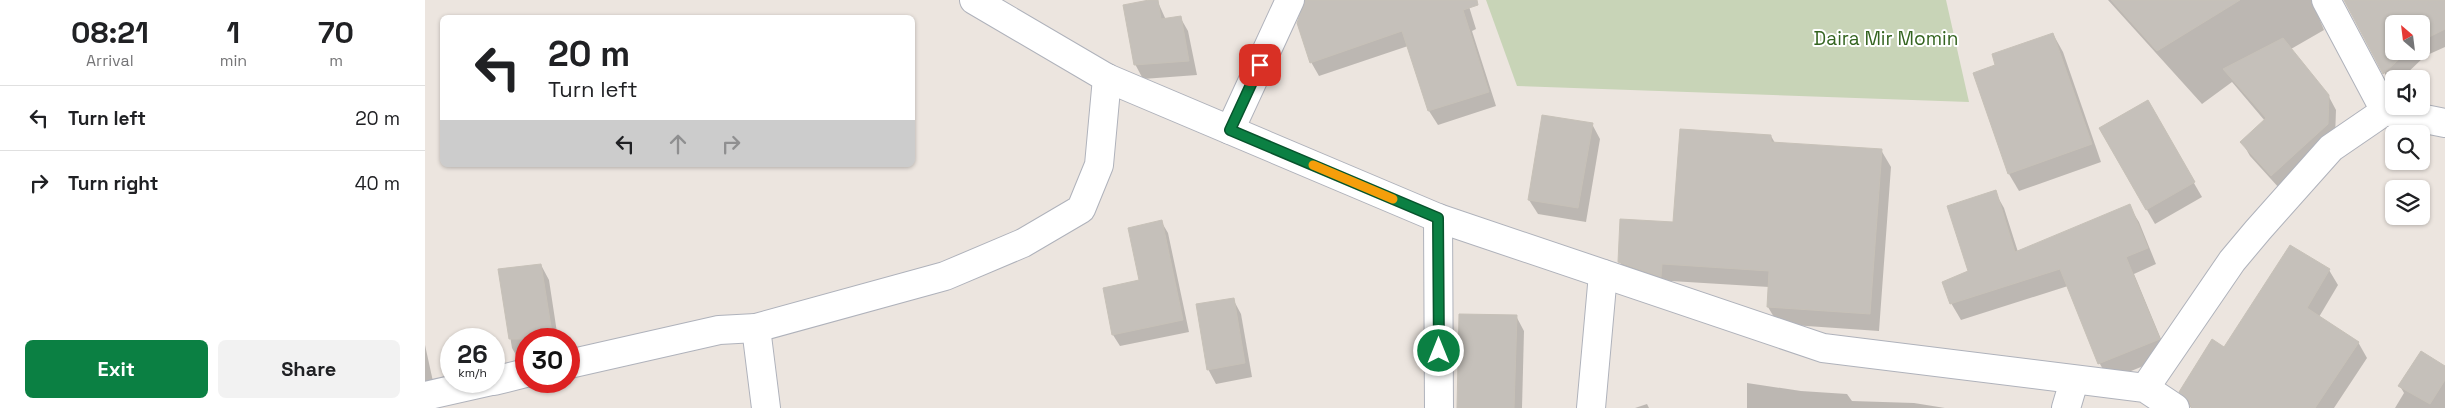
<!DOCTYPE html>
<html lang="en">
<head>
<meta charset="utf-8">
<style>
  :root { --surface:#fff; --page:#f2f2f2; --text:#202124; --muted:#757577; --line:#e0e0e0; --accent:#0b8043 }
  body { margin:0; font-family:"Space Grotesk",sans-serif; background:var(--page); color:var(--text); height:100vh; display:flex; flex-direction:column; font-size:19px; white-space:nowrap }
  * { box-sizing:border-box; margin:0 }
  p { font-size:16px; color:var(--muted) }
  .icon { flex:none; width:28px; height:28px; fill:none; stroke:currentColor; stroke-width:2; stroke-linecap:round; stroke-linejoin:round }
  .map { position:relative; flex:1; overflow:hidden }
  .side { display:flex; flex-direction:column; background:var(--surface); width:425px }
  .side>* { flex:none }
  .guide { position:absolute; left:15px; top:15px; width:475px; height:152px; border-radius:8px; box-shadow:0 1px 4px #0004; background:#fff; color:var(--text); overflow:hidden }
  .needle { width:32px; rotate:332deg }
  .controls { position:absolute; left:1960px; top:15px; display:grid; gap:10px }
  .controls a { display:grid; place-items:center; width:45px; height:45px; border-radius:8px; background:var(--surface); box-shadow:0 1px 4px #0004; font-size:25px }
  .speed { position:absolute; left:15px; top:328px; display:flex; gap:10px; font-size:25px; font-weight:700; text-align:center }
  .speed>* { display:grid; place-content:center; width:65px; height:65px; border-radius:50%; background:var(--surface); box-shadow:0 1px 4px #0004; line-height:1 }
  .speed small { font-size:12px; font-weight:400 }
  .speed .limit { border:8px solid #d22; background:#fff; color:#111 }
  .pin { position:absolute; display:grid; place-items:center; width:42px; height:42px; color:#fff; margin:-21px; border-radius:10px; box-shadow:0 2px 8px #0006 }
  .me { position:absolute; width:55px; margin:-28px; rotate:0deg; stroke-linejoin:round; filter:drop-shadow(0 0 4px #0008) }
  .turn { display:flex; align-items:center; gap:18px; height:105px; padding:0 25px; font-size:22px }
  .turn .icon { width:65px; height:65px; stroke-width:2.5 }
  .turn b { display:block; font-size:35px; line-height:42px }
  .lanes { display:flex; align-items:center; height:48px; padding:0 25px; background:#0003; justify-content:center; gap:25px; direction:ltr }
  .lanes .off { opacity:.35 }
  .eta { display:flex; justify-content:space-evenly; align-items:center; height:85px; text-align:center }
  .eta b { font-size:30px; font-weight:700; line-height:35px }
  .action { display:flex; gap:10px; margin-top:auto; padding:10px 25px }
  .action a { flex:1; height:58px; border-radius:8px; background:var(--accent); color:#fff; font-size:20px; font-weight:700; line-height:58px; text-align:center }
  .action a+a { background:var(--page); color:var(--text) }
  ul { padding:0; list-style:none }
  li { display:flex; align-items:center; gap:15px; height:65px; padding:0 25px; border-top:1px solid var(--line) }
  li div { flex:1 }
  li b { display:block; font-size:19px }
  li em { font-style:normal }
  main { display:flex; flex:1; min-height:0 }
  .map>svg:first-child { display:block }
  .cemetery { fill:#c8d4b7 }
  .shadow { fill:#0003; fill-rule:evenodd }
  .building { fill:#c5c0ba; stroke:#c7c1b8 }
  .lines { fill:none; stroke-linecap:round; stroke-linejoin:round }
  .minor-casing { stroke:#afb2bb; stroke-width:30 }
  .minor { stroke:#fff; stroke-width:28 }
  .route-casing { stroke:#07532c; stroke-width:12 }
  .route { stroke:#0b8043; stroke-width:9 }
  .slow { stroke:#f59e0b; stroke-width:9 }
  .labels { text-anchor:middle; stroke-width:4; stroke-linejoin:round; paint-order:stroke }
  .park-label { font-size:19px; fill:#346420; stroke:#fff }
</style>
</head>
<body>
<main>
<section class="side">
<div class="eta">
<div><b>08:21</b><p>Arrival</p></div>
<div><b>1</b><p>min</p></div>
<div><b>70</b><p>m</p></div>
</div>
<ul>
<li><svg class="icon" aria-label="left" viewBox="0 0 24 24"><path d="M17 20v-9H6M10 6l-5 5 5 5"/></svg><div><b>Turn left</b></div><em>20 m</em></li>
<li><svg class="icon" aria-label="right" viewBox="0 0 24 24"><path d="M7 20v-9h11M14 6l5 5-5 5"/></svg><div><b>Turn right</b></div><em>40 m</em></li>
</ul>
<div class="action"><a>Exit</a><a>Share</a></div>
</section>
<div class="map">
<svg width="2020" height="408" viewBox="0 0 2020 408">
  <rect width="100%" height="100%" fill="#ece5df"/>
  <!-- cemetery -->
  <path class="cemetery" d="M 1061,0 L 1521,0 L 1544,102 L 1092,86 Z"/>
  <!-- shadow -->
  <g class="shadow">
    <path d="M 732,0 L 741,20 L 755,17 L 763,31 L 772,75 L 718,79 L 710,64 Z"/>
    <path d="M 881,0 L 1042,0 L 1051,29 L 1047,31 L 1071,106 L 1013,125 L 1004,111 L 983,46 L 894,76 L 886,62 Z"/>
    <path d="M 1683,0 L 1902,0 L 1895,7 L 1893,15 L 1899,30 L 1866,49 L 1903,95 L 1911,110 L 1910,138 L 1855,189 L 1825,156 L 1817,142 L 1840,121 L 1807,82 L 1777,104 Z"/>
    <path d="M 1920,0 L 2020,0 L 2020,47 L 2000,56 L 1976,79 L 1969,79 L 1967,87 ZM 1969,24 L 1996,24 L 1996,51 L 1969,51 Z"/>
    <path d="M 1628,34 L 1638,52 L 1676,162 L 1594,191 L 1584,174 L 1572,66 Z"/>
    <path d="M 1722,102 L 1777,197 L 1730,224 L 1675,129 Z"/>
    <path d="M 1167,124 L 1175,139 L 1161,222 L 1113,214 L 1104,200 Z"/>
    <path d="M 1346,136 L 1350,143 L 1456,150 L 1466,167 L 1454,331 L 1353,324 L 1343,307 L 1344,287 L 1246,281 L 1246,293 L 1205,280 L 1195,262 L 1250,223 Z"/>
    <path d="M 1570,192 L 1579,208 L 1593,252 L 1704,206 L 1714,222 L 1731,264 L 1709,274 L 1743,356 L 1684,380 L 1675,364 L 1643,286 L 1536,320 L 1526,303 L 1544,272 Z"/>
    <path d="M 736,221 L 743,233 L 764,332 L 695,346 L 688,335 L 715,281 Z"/>
    <path d="M 116,265 L 124,280 L 133,339 L 101,339 L 101,361 L 95,362 L 87,348 L 74,270 Z"/>
    <path d="M 1904,270 L 1913,285 L 1894,317 L 1933,342 L 1942,358 L 1909,408 L 1766,408 L 1757,393 L 1800,348 Z"/>
    <path d="M 808,299 L 816,314 L 827,377 L 791,384 L 783,369 Z"/>
    <path d="M 1091,316 L 1099,331 L 1097,408 L 1033,408 Z"/>
    <path d="M 0,345 L 9,386 L 0,388 Z"/>
    <path d="M 2020,368 L 2020,408 L 1970,408 L 1979,393 L 1975,386 Z"/>
    <path d="M 1322,383 L 1376,391 L 1422,394 L 1427,401 L 1489,403 L 1520,408 L 1322,408 Z"/>
    <path d="M 1222,404 L 1224,408 L 1210,408 Z"/>
  </g>
  <!-- building -->
  <g class="building">
    <path d="M 724,0 L 733,0 L 736,19 L 756,16 L 764,61 L 709,65 L 698,5 Z"/>
    <path d="M 880,0 L 1052,0 L 1053,5 L 1038,10 L 1064,92 L 1003,111 L 977,31 L 885,63 L 872,23 Z"/>
    <path d="M 1686,0 L 1815,0 L 1732,51 Z"/>
    <path d="M 1919,0 L 2020,0 L 2020,29 L 1996,41 L 1996,24 L 1969,24 L 1969,51 L 1983,51 L 1958,74 Z"/>
    <path d="M 1628,33 L 1667,144 L 1583,174 L 1548,73 L 1570,65 L 1567,54 Z"/>
    <path d="M 1858,38 L 1904,95 L 1903,124 L 1846,176 L 1815,142 L 1841,118 L 1798,69 Z"/>
    <path d="M 1723,100 L 1770,182 L 1721,210 L 1674,128 Z"/>
    <path d="M 1117,115 L 1168,123 L 1153,208 L 1103,200 Z"/>
    <path d="M 1255,129 L 1346,135 L 1346,142 L 1457,149 L 1445,314 L 1342,307 L 1344,271 L 1237,264 L 1236,277 L 1193,262 L 1195,219 L 1248,222 Z"/>
    <path d="M 1571,190 L 1590,252 L 1705,204 L 1723,248 L 1701,257 L 1735,339 L 1673,364 L 1635,269 L 1525,304 L 1517,282 L 1543,271 L 1522,206 Z"/>
    <path d="M 737,220 L 758,320 L 687,335 L 678,288 L 714,280 L 703,228 Z"/>
    <path d="M 1865,245 L 1905,269 L 1882,308 L 1934,342 L 1890,408 L 1767,408 L 1764,401 L 1754,392 L 1787,339 L 1799,347 Z"/>
    <path d="M 116,264 L 128,339 L 84,339 L 73,269 Z"/>
    <path d="M 809,298 L 820,363 L 782,370 L 771,304 Z"/>
    <path d="M 1034,314 L 1092,315 L 1089,408 L 1032,408 Z"/>
    <path d="M 1996,351 L 2020,366 L 2020,380 L 2005,404 L 1973,386 Z"/>
  </g>
  <g class="lines">
    <defs>
      <g id="minor">
        <path d="M 549,0 L 682,78 L 1013,218 L 1398,348 L 1720,388 L 1750,408"/>
        <path d="M 1901,0 L 1960,111 L 2020,123"/>
        <path d="M 805,130 L 865,0"/>
        <path d="M 1013,218 L 1014,408"/>
        <path d="M 331,328 L 341,408"/>
        <path d="M 144,364 L 294,330 L 331,328 L 520,276 L 598,243 L 656,209 L 674,165 L 682,78"/>
        <path d="M 69,381 L 101,373"/>
        <path d="M 1720,388 L 1807,261 L 1833,230 L 1906,148 L 1960,111"/>
        <path d="M 0,396 L 66,381"/>
        <path d="M 1166,408 L 1178,274"/>
        <path d="M 1641,408 L 1649,381"/>
      </g>
    </defs>
    <!-- minor casing -->
    <use href="#minor" class="minor-casing"/>
    <!-- minor -->
    <use href="#minor" class="minor"/>
  </g>
  <g class="lines">
    <defs>
      <path id="route" d="M 835,65 L 805,130 L 1013,218 L 1014,351"/>
    </defs>
    <!-- route casing -->
    <use href="#route" class="route-casing"/>
    <!-- route -->
    <use href="#route" class="route"/>
    <!-- slow -->
    <path class="slow" d="M 888,165 L 968,199"/>
  </g>
  <g class="labels">
    <!-- park labels -->
    <g class="park-label">
      <text x="1461" y="45">Daira Mir Momin</text>
    </g>
  </g>
</svg>
<div class="controls">
<a><svg class="needle" viewBox="-14 -14 28 28"><path d="M0-13l5 13h-10z" fill="#e53935"/><path d="M0 13l5-13h-10z" fill="#757577"/></svg></a>
<a><svg class="icon" aria-label="sound" viewBox="0 0 24 24"><path d="M4 9h4l5-4v14l-5-4H4zM17 9q2 3 0 6"/></svg></a>
<a><svg class="icon" aria-label="search" viewBox="0 0 24 24"><circle cx="10" cy="10" r="6"/><path d="M15 15l6 6"/></svg></a>
<a><svg class="icon" aria-label="layers" viewBox="0 0 24 24"><path d="M12 4l9 5-9 5-9-5zM3 14l9 5 9-5"/></svg></a>
</div>
<div class="speed"><div>26<small>km/h</small></div><div class="limit">30</div></div>
<div class="pin" style="left:835px;top:65px;background:#d93025"><svg class="icon" aria-label="arrive" viewBox="0 0 24 24"><path d="M6 21V4h12l-3 4 3 4H6"/></svg></div>
<svg class="me" style="left:1014px;top:351px" viewBox="-20 -20 40 40"><circle r="17" fill="#0b8043" stroke="#fff" stroke-width="3"/><path d="M0-11L8 9 0 5-8 9z" fill="#fff"/></svg>
<div class="guide">
<div class="turn"><svg class="icon" aria-label="left" viewBox="0 0 24 24"><path d="M17 20v-9H6M10 6l-5 5 5 5"/></svg><div><b>20 m</b>Turn left</div></div>
<div class="lanes"><svg class="icon" aria-label="left" viewBox="0 0 24 24"><path d="M17 20v-9H6M10 6l-5 5 5 5"/></svg><svg class="icon off" aria-label="ahead" viewBox="0 0 24 24"><path d="M12 20V5M6 11l6-6 6 6"/></svg><svg class="icon off" aria-label="right" viewBox="0 0 24 24"><path d="M7 20v-9h11M14 6l5 5-5 5"/></svg></div>
</div>
</div>
</main>
</body>
</html>
